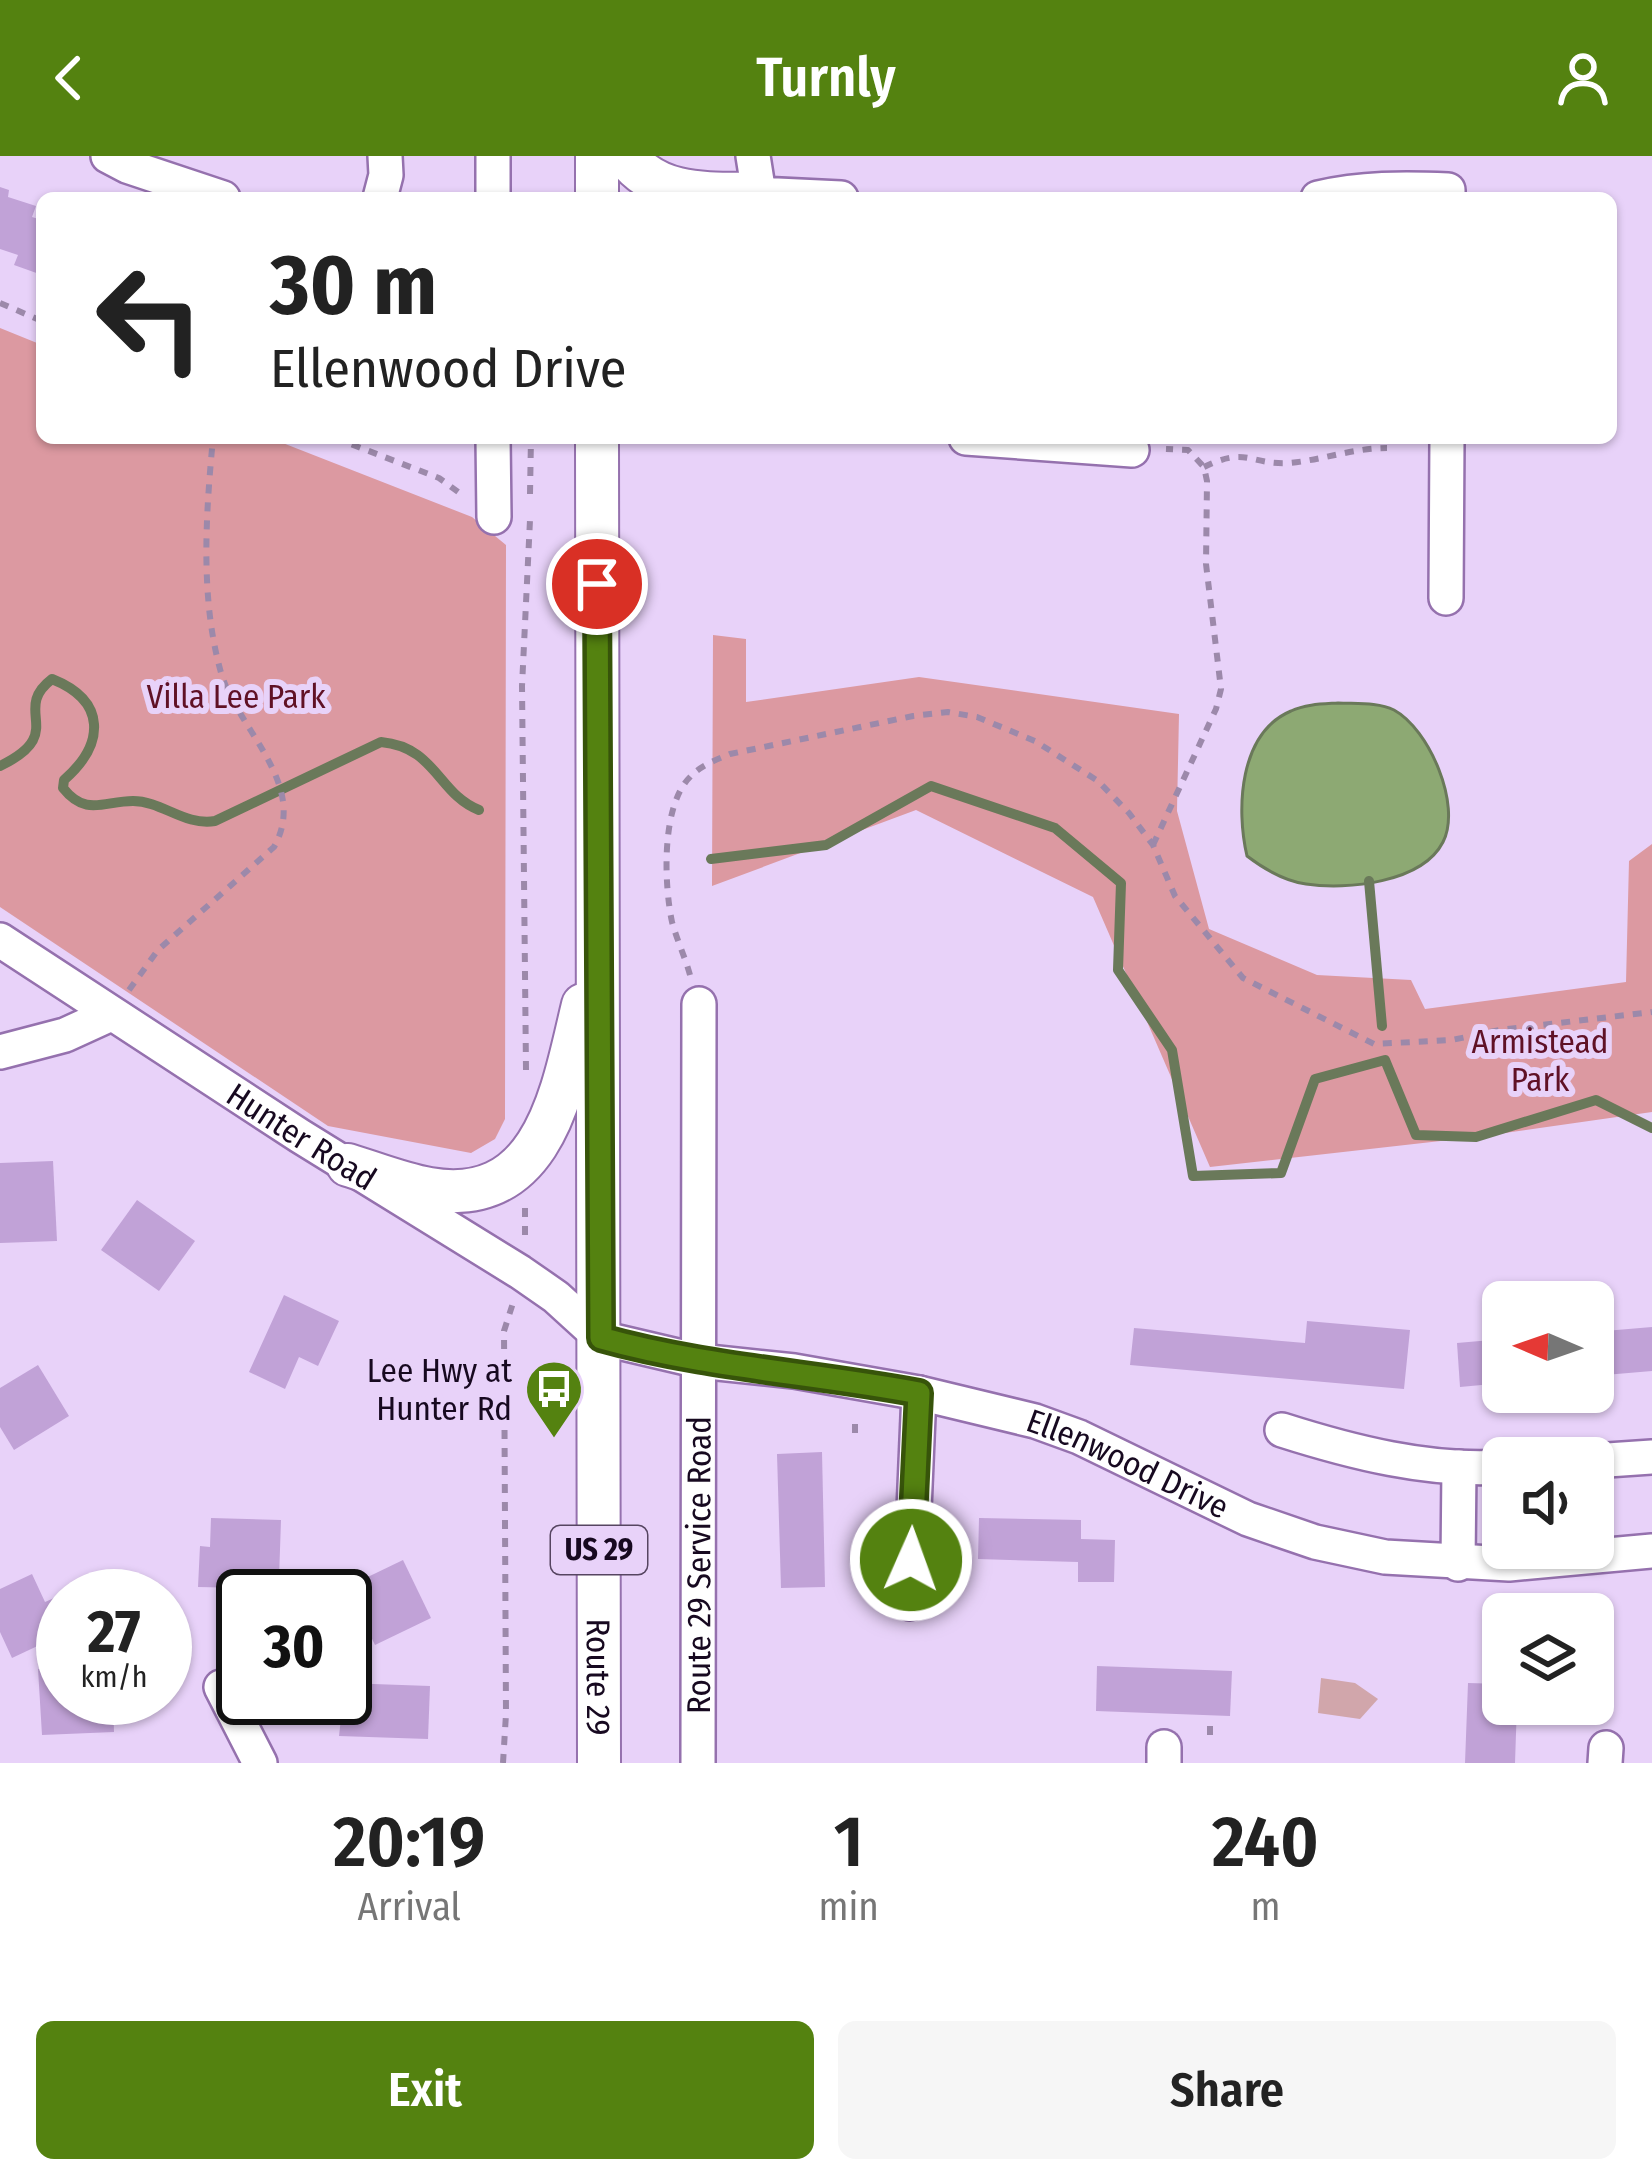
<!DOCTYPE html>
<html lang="en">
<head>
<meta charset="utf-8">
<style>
  :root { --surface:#fff; --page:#f6f6f6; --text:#222; --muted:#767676; --accent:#548210 }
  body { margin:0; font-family:"Fira Sans Condensed",sans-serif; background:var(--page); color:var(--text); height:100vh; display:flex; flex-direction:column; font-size:45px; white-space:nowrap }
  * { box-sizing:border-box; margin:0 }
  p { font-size:39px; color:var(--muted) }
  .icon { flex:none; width:66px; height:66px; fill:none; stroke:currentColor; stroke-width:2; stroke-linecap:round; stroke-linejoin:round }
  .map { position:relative; height:1607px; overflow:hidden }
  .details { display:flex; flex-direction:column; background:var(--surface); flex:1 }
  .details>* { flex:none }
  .guide { position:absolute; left:36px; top:36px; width:1581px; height:252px; border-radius:18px; box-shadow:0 3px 9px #0004; background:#fff; color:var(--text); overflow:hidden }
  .needle { width:78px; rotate:272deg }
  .fabs { position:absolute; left:1482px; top:1125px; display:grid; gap:24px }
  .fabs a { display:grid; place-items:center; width:132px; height:132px; border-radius:18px; background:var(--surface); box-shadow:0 3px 9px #0004; font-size:60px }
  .speed { position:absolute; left:36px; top:1413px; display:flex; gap:24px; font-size:60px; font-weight:700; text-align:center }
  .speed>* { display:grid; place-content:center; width:156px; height:156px; border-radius:50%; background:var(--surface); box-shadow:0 3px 9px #0004; line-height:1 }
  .speed small { font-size:30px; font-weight:400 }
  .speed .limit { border:6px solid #111; border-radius:18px; background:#fff; color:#111 }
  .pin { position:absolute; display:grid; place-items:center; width:102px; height:102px; color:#fff; margin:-51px; border:6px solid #fff; border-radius:50%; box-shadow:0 3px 12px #0007 }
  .me { position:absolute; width:132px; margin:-66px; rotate:2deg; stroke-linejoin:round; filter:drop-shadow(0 0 9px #0008) }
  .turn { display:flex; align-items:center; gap:42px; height:252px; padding:0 36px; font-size:54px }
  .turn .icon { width:156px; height:156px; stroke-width:2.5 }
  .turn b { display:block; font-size:84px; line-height:102px }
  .eta { display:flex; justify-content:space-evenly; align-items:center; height:204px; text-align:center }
  .eta b { font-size:72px; font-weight:600; line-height:84px }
  .primary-button { display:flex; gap:24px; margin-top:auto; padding:24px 36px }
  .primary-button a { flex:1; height:138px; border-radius:18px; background:var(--accent); color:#fff; font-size:48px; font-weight:600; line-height:138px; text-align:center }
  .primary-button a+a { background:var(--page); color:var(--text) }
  header { display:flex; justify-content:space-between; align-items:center; height:156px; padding:0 36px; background:var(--accent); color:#fff; font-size:54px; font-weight:600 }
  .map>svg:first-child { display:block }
  .green { fill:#d1a6ab }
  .forest { fill:#dc99a1 }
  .water { fill:#8da973; stroke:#6a795a; stroke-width:3 }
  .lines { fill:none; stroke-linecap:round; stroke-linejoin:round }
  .stream { stroke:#6a795a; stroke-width:10 }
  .building { fill:#c1a2d7 }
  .minor-casing { stroke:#9571ae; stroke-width:38 }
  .major-casing { stroke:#9571ae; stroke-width:46 }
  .path { stroke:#9c89aa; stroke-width:6; stroke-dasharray:9 9; stroke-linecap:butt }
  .minor { stroke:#fff; stroke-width:33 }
  .major { stroke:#fff; stroke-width:42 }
  .route-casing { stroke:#37540a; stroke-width:30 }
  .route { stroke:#548210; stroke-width:21 }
  .labels { text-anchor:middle; stroke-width:12; stroke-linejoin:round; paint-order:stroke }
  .shield { fill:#e8d2f9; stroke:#564561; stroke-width:3 }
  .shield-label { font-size:30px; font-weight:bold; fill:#170920 }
  .park-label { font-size:33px; fill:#601126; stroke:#e8d2f9 }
  .street-label { font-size:33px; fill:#170920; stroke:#e8d2f9 }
  .poi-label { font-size:33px; fill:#170920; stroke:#e8d2f9; text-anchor:end }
</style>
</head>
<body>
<header><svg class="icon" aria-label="back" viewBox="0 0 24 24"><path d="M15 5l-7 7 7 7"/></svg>Turnly<svg class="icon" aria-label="person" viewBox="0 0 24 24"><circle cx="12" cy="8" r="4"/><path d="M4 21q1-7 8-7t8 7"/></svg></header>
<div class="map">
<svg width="1652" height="1607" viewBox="0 0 1652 1607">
  <rect width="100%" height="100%" fill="#e8d2f9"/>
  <!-- green -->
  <path class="green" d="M 1321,1522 L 1355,1527 L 1378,1543 L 1360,1563 L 1318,1557 Z"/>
  <!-- forest -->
  <g class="forest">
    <path d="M 0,172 L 42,189 L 42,282 L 270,282 L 472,361 L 506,389 L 505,963 L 495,983 L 471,997 L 328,970 L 0,751 Z"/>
    <path d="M 713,479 L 746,483 L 746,546 L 919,521 L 1179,558 L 1177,655 L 1209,773 L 1317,819 L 1411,824 L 1425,853 L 1626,826 L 1629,705 L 1652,688 L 1652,956 L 1476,981 L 1210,1011 L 1093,741 L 916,654 L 712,730 Z"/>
  </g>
  <!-- water -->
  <path class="water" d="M 1338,547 C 1356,548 1378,546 1394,554 C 1429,573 1462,649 1443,686 C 1422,727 1347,734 1306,728 C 1285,725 1264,713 1247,700 C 1236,653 1239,577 1291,555 C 1306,548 1323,548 1338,547 Z"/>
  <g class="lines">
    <!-- stream -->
    <g class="stream">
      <path d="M 0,610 C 69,577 10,555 52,523 C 107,545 105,588 64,624 L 63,632 C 86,661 104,645 133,645 C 162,645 184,670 215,665 L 381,586 C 436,591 438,638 479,654"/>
      <path d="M 711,703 L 826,689 L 931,630 L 1055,672 L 1121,727 L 1118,814 L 1172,894 L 1193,1020 L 1281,1017 L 1315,923 L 1385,904 L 1416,979 L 1476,981 L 1596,944 L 1652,972"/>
      <path d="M 1369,725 L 1382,870"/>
    </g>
  </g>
  <!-- building -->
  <g class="building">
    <path d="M 0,31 L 9,34 L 8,41 L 36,50 L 32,61 L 42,64 L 42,119 L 14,109 L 18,99 L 0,93 Z"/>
    <path d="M 53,1005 L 57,1085 L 0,1087 L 0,1007 Z"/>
    <path d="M 137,1044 L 195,1085 L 159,1135 L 101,1094 Z"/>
    <path d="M 284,1139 L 339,1165 L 318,1210 L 299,1201 L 285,1233 L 249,1216 Z"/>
    <path d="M 1307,1165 L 1410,1174 L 1404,1233 L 1130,1209 L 1134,1172 L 1305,1187 Z"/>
    <path d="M 1652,1171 L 1652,1215 L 1593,1220 L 1593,1176 Z"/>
    <path d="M 1503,1183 L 1503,1227 L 1460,1231 L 1457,1187 Z"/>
    <path d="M 38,1209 L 69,1260 L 14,1294 L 0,1271 L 0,1232 Z"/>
    <path d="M 822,1296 L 825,1431 L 781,1432 L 777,1298 Z"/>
    <path d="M 211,1362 L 281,1364 L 279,1423 L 246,1422 L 246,1432 L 198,1431 L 200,1390 L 210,1391 Z"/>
    <path d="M 979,1362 L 1081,1364 L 1081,1383 L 1115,1384 L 1114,1426 L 1078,1426 L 1078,1406 L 978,1403 Z"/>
    <path d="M 403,1404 L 431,1462 L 375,1489 L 347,1431 Z"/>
    <path d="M 32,1418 L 45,1446 L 61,1439 L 63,1478 L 12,1502 L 0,1476 L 0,1433 Z"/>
    <path d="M 1097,1510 L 1232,1515 L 1230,1560 L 1096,1555 Z"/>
    <path d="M 63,1512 L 63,1542 L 113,1542 L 114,1576 L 42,1579 L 38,1513 Z"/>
    <path d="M 345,1527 L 430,1530 L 428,1583 L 339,1580 Z"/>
    <path d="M 1468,1527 L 1503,1528 L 1503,1548 L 1517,1548 L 1515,1607 L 1465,1607 Z"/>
  </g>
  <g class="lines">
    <defs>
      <g id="minor">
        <path d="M 108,0 L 127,10 L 223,42"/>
        <path d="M 493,0 L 493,42"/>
        <path d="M 753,0 L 759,38 L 841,42"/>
        <path d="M 380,42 L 386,19 L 385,0"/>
        <path d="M 1318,42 C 1362,32 1403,32 1448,34 L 1448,42"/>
        <path d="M 493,282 L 494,361"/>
        <path d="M 966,282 L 1132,294"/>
        <path d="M 1446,442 L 1447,282"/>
        <path id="s1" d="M 0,784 L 300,980 L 520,1116 L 556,1141 L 601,1182 L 699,1205 L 794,1215 L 919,1237 L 1035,1265 L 1079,1281 L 1248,1363 L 1315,1386 L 1385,1401 L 1509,1408 L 1652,1395"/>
        <path d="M 0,896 L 65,879 L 111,858"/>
        <path d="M 1282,1274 C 1351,1296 1429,1316 1503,1311"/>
        <path d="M 1593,1305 L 1652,1301"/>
        <path d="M 1458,1408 L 1459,1311"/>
        <path d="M 910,1447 L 919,1237"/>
        <path d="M 221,1531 L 260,1607"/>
        <path id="s2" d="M 698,1607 L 699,848"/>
        <path d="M 1164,1607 L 1164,1591"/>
        <path d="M 1605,1607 L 1606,1592"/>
      </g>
      <g id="major">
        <path d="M 626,0 C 658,43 711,37 759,38"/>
        <path d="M 597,42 L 597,0"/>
        <path id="s3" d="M 597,282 L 599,1607"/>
        <path d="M 348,1009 C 374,1017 401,1028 429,1033 C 546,1053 563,931 583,849"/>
      </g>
    </defs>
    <!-- minor casing -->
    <use href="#minor" class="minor-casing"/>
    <!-- major casing -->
    <use href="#major" class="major-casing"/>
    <!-- path -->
    <g class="path">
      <path d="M 0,147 L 42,165"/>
      <path d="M 335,282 L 439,322 L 461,338"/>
      <path d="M 1204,311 C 1247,290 1249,309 1289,307 C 1323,304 1353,292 1387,292"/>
      <path d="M 530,338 L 531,282"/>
      <path d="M 1153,689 L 1216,553 L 1221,533 L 1206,408 L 1207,325 L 1204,311 L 1188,294 L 1166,293"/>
      <path d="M 690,819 C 685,801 677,784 672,766 C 664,728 661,650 690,621 C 701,609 716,604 730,598 L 913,560 L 948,556 L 977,561 L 1035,585 L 1098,625 L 1129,657 L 1153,689 L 1175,740 L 1243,822 L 1374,888 L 1452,884 L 1499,874 L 1652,856"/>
      <path d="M 129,834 L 158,794 L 274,691 C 310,627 235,572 220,513 C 200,439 206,357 213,282"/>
      <path d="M 526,914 L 522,530 L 530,364"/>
      <path d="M 525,1052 L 525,1081"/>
      <path d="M 855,1277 L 855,1262"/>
      <path d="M 1210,1570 L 1210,1584"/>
      <path d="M 503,1607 L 506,1558 L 504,1175 L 513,1147"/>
    </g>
    <!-- minor -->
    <use href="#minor" class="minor"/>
    <!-- major -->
    <use href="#major" class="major"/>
  </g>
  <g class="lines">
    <defs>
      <path id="route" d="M 597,428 L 601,1182 C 704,1211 813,1217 919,1237 L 911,1404"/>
    </defs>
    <!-- route casing -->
    <use href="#route" class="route-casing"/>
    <!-- route -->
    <use href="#route" class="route"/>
  </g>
  <!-- icons -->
  <defs>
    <symbol id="bus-pin" viewBox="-11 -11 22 30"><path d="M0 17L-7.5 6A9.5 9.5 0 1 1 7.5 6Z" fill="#548210" stroke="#e8d2f9"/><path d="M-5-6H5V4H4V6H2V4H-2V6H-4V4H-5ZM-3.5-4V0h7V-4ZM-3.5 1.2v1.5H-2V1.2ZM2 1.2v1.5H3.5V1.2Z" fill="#fff"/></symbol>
  </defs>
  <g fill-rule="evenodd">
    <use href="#bus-pin" x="521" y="1200" width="66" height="90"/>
  </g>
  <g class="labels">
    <!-- shield labels -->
    <rect class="shield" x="551" y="1370" width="96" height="48" rx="9"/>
    <g class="shield-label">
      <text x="599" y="1404">US 29</text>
    </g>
    <!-- park labels -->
    <g class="park-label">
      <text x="236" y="552">Villa Lee Park</text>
      <text x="1540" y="897">Armistead<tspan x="1540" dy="38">Park</tspan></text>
    </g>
    <!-- street labels -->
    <g class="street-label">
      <text dy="12" stroke="none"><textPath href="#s1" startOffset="360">Hunter Road</textPath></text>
      <text dy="12" stroke="none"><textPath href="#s1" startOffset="1266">Ellenwood Drive</textPath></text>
      <text dy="12" stroke="none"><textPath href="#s2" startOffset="198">Route 29 Service Road</textPath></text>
      <text dy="12" stroke="none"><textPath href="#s3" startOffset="1239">Route 29</textPath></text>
    </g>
    <!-- poi labels -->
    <g class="poi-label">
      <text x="512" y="1226">Lee Hwy at<tspan x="512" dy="38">Hunter Rd</tspan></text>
    </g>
  </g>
</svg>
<div class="fabs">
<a><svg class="needle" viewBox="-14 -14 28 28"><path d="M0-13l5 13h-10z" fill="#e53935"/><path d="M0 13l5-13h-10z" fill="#767676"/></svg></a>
<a><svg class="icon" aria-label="sound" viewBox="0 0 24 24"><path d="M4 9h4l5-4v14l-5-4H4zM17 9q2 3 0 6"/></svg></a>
<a><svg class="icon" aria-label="layers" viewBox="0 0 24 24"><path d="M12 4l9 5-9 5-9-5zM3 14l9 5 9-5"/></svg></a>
</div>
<div class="speed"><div>27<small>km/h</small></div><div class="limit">30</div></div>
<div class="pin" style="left:597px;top:428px;background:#d93025"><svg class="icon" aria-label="arrive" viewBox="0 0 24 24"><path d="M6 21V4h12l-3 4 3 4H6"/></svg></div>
<svg class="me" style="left:911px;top:1404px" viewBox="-20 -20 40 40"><circle r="17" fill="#548210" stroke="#fff" stroke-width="3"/><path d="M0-11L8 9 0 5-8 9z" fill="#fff"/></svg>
<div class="guide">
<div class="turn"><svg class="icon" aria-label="left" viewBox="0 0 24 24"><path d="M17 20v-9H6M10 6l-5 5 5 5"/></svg><div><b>30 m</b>Ellenwood Drive</div></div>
</div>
</div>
<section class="details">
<div class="eta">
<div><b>20:19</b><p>Arrival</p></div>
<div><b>1</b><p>min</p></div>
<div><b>240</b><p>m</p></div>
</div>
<div class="primary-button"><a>Exit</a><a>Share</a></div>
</section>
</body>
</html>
